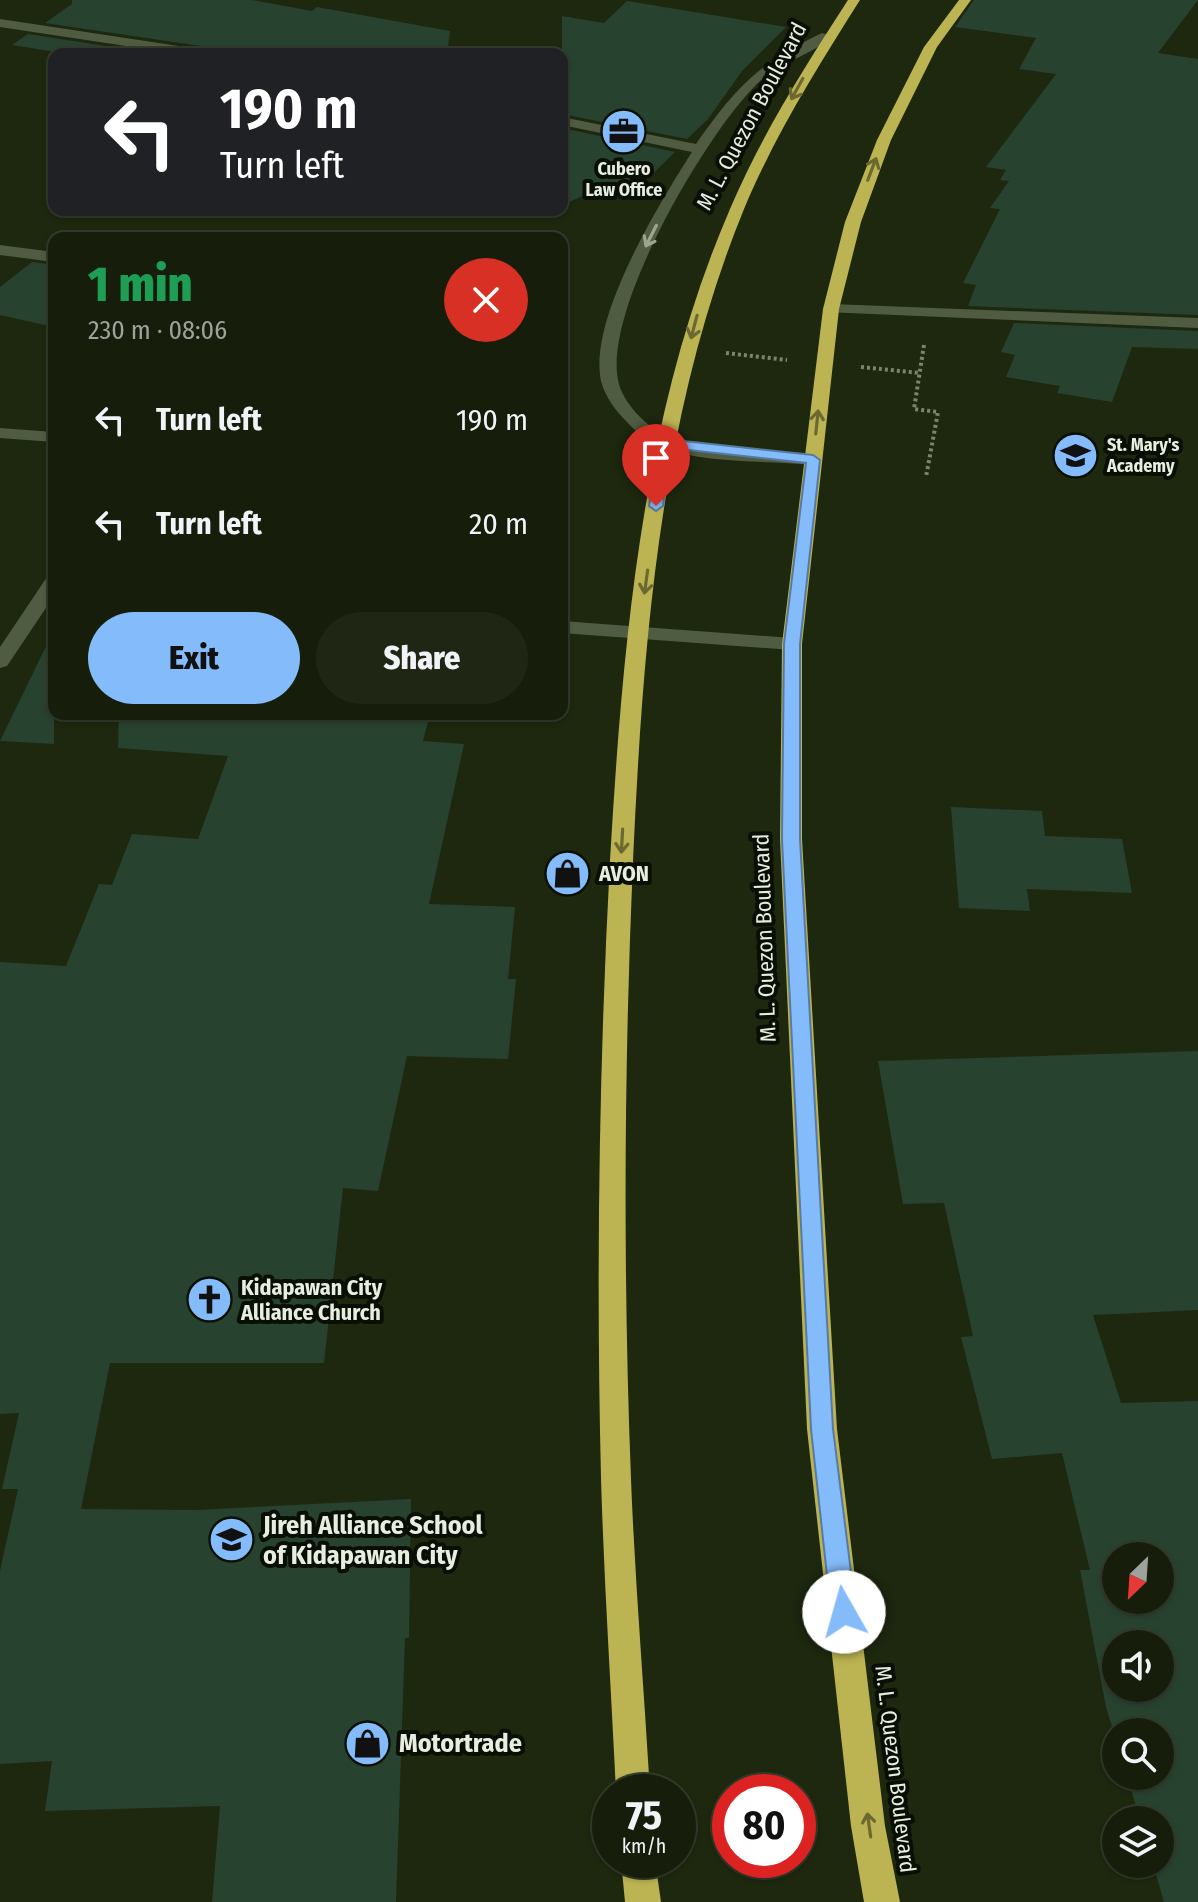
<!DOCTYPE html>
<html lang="en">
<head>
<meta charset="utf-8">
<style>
  :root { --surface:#161e0b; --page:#1f2714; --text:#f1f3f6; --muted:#9ea29d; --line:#353c2c; --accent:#84bcfb }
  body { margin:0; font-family:"Fira Sans Condensed",sans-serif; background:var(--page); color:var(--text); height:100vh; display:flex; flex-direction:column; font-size:30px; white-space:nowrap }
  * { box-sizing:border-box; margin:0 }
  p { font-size:26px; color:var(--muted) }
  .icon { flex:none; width:44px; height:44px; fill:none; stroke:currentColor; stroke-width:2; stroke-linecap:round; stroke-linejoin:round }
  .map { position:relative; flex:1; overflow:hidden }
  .panel { position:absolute; left:48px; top:232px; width:520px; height:488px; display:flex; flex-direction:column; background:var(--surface); border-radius:16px; box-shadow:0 2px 6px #0004,0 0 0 2px var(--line) }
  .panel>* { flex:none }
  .hud { position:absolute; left:48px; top:48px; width:520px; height:168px; border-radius:16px; box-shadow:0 2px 6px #0004,0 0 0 2px var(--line); background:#202124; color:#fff; overflow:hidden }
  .needle { width:52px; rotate:205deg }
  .tools { position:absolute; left:1102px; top:1542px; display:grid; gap:16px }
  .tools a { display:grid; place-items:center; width:72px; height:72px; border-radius:50%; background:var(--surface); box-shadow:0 2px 6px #0004,0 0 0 2px var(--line); font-size:40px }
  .speed { position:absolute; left:592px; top:1774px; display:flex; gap:16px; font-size:40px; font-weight:700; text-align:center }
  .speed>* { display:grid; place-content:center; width:104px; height:104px; border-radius:50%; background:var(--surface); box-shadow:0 2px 6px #0004,0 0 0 2px var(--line); line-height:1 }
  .speed small { font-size:20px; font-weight:400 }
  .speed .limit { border:12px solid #d22; background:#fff; color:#111 }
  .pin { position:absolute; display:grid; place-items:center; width:68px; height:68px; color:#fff; margin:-82px -34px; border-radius:50% 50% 50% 0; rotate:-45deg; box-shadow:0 0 8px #0007 }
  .pin .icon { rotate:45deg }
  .me { position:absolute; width:88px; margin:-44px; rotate:353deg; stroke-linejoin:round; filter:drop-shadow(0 0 6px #0008) }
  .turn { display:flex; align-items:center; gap:28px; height:168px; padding:0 40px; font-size:36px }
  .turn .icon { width:104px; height:104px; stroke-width:2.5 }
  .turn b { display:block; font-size:56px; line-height:68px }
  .round { display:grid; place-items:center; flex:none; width:84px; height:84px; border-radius:42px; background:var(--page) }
  .overview { display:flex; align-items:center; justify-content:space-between; height:136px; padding:0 40px }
  h1 { font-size:48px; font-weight:800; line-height:60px; color:#1e9e55 }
  .action { display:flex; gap:16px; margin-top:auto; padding:16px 40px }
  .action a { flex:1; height:92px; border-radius:48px; background:var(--accent); color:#111; font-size:32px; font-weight:800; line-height:92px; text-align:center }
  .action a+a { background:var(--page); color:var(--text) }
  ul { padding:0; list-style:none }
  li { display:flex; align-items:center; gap:24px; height:104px; padding:0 40px }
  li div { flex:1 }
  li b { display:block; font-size:30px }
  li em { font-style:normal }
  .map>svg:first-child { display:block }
  .building { fill:#284230; fill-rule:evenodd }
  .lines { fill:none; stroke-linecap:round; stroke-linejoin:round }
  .path { stroke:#7a846f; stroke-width:4; stroke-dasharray:3 3; stroke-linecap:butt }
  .minor { fill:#505c41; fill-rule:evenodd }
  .highway { fill:#bcb353; fill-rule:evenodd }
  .oneway { stroke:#6c6930 }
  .oneway2 { stroke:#9ca590 }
  .route { fill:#84bcfb; stroke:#567aa3; stroke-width:2 }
  .labels { text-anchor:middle; stroke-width:8; stroke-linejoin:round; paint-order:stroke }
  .far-poi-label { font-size:18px; font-weight:bold; fill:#e7eedf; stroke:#0a0f05 }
  .street-label { font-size:22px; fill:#e7eedf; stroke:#0a0f05 }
  .poi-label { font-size:22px; font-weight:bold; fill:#e7eedf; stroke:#0a0f05; text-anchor:start }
  .near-poi-label { font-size:26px; font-weight:bold; fill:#e7eedf; stroke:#0a0f05; text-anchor:start }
</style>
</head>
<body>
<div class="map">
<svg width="1198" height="1902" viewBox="0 0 1198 1902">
  <rect width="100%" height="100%" fill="#1d280f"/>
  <!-- building -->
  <g class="building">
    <path d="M 72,0 L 252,0 L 312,11 L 317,7 L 450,31 L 447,54 L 255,54 L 45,23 L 72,4 Z"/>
    <path d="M 974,0 L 1198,0 L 1158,53 L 1198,59 L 1198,315 L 968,306 L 976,285 L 963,283 L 1000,209 L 990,208 L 1009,181 L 1000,180 L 1006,170 L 986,167 L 1056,74 L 1019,69 L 1036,38 L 955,27 Z"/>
    <path d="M 627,1 L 786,27 L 742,71 L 708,119 L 687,139 L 562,114 L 562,16 L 604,23 Z"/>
    <path d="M 28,34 L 151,53 L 69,54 L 12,45 Z"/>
    <path d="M 562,128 L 675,152 L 644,182 L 592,192 L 562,205 Z"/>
    <path d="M 32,262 L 54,265 L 54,327 L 0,315 L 0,287 Z"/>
    <path d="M 1014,323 L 1198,331 L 1198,349 L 1132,347 L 1112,402 L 1057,393 L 1060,386 L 1006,377 L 1015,355 L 1001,352 Z"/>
    <path d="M 54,630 L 54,744 L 0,741 Z"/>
    <path d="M 119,714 L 430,714 L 423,741 L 464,744 L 429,904 L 515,907 L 508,979 L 516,979 L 508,1059 L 407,1056 L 378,1191 L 343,1188 L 324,1363 L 110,1363 L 81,1509 L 197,1510 L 411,1499 L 409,1638 L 405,1638 L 396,1902 L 212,1902 L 220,1806 L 45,1811 L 52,1761 L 0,1764 L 0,1571 L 18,1489 L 2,1489 L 19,1413 L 0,1414 L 0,962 L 66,966 L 99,884 L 112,885 L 132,834 L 198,839 L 228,756 L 118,748 Z"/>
    <path d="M 951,807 L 1042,811 L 1045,836 L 1122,839 L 1132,893 L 1027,889 L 1030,911 L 959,908 Z"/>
    <path d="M 1198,1051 L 1198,1310 L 1093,1315 L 1121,1403 L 1198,1401 L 1198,1902 L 1164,1902 L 1153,1864 L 1160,1864 L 1160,1820 L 1140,1820 L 1127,1776 L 1160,1776 L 1160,1732 L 1116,1732 L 1116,1740 L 1106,1707 L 1080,1570 L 1090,1570 L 1062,1453 L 992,1459 L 961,1337 L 973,1336 L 944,1203 L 903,1204 L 878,1061 ZM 1116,1556 L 1160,1556 L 1160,1600 L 1116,1600 ZM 1116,1644 L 1160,1644 L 1160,1688 L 1116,1688 Z"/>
  </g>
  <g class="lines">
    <!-- path -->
    <g class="path">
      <path d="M 924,345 L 914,409 L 938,412 L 926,477"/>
      <path d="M 726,353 L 787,360"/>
      <path d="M 861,367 L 920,373"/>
    </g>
    <!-- minor -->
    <g class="minor">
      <path d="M 0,19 L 205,50 L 212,54 L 179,54 L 0,27 Z"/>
      <path d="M 822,33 L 833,36 C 811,56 777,62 753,88 C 703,140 604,308 618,380 C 622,403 648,428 669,438 C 697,451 778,451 813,455 L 822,460 L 813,465 C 764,460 708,464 661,448 C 648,443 636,432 627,422 C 616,411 605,397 601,381 C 588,319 659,204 692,152 L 562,125 L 562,117 L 696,144 C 737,86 758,64 822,33 Z"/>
      <path d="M 0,245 L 54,252 L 54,262 L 0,255 Z"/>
      <path d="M 831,304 L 1198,318 L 1198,328 L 825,312 L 825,306 Z"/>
      <path d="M 0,428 L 54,432 L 54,442 L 0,438 Z"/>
      <path d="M 54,575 L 54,596 L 7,666 L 0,668 L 0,647 L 47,577 Z"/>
      <path d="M 562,621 L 792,638 L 802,644 L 792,650 L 562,633 Z"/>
    </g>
    <!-- highway -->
    <g class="highway">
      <path d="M 848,0 L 860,0 C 817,68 775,135 744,209 C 660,414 643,642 633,861 C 624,1067 623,1273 631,1479 C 635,1583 644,1688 650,1792 L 616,1792 C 611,1687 604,1583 601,1478 C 596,1272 599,1066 610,860 C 623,641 642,412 730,209 C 762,134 804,68 848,0 Z"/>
      <path d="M 959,0 L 971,0 L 937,47 L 891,140 L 861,222 L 839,309 L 802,644 L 802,839 L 837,1429 L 885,1826 L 900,1902 L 864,1902 L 851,1826 L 807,1429 L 780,839 L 782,644 L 823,309 L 845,222 L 877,140 L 924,47 Z"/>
      <path d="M 621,1860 L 655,1860 L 661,1902 L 625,1902 Z"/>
    </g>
  </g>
  <!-- one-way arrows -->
  <defs><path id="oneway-shaft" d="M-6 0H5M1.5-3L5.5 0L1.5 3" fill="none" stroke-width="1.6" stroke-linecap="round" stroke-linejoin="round" transform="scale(2)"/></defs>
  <g class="oneway">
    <use href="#oneway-shaft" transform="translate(797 89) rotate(119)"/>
    <use href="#oneway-shaft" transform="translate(872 169) rotate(-69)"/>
    <use href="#oneway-shaft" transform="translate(694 327) rotate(105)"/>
    <use href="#oneway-shaft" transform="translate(817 422) rotate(-84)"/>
    <use href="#oneway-shaft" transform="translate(646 582) rotate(98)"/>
    <use href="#oneway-shaft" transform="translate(622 841) rotate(93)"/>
    <use href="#oneway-shaft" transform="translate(869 1825) rotate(-98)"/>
  </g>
  <use class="oneway2" href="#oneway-shaft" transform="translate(651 236) rotate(117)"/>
  <!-- route -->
  <path class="route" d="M 665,439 L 813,455 L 820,460 L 800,644 L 800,839 L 833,1429 L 856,1612 L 852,1620 L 844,1624 L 835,1620 L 831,1612 L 811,1429 L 782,839 L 784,644 L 806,463 L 671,448 L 663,506 L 656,511 L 649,506 L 658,443 Z"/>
  <!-- icons -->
  <defs>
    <symbol id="office-disc" viewBox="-11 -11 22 22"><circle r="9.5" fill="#84bcfb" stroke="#0a0f05"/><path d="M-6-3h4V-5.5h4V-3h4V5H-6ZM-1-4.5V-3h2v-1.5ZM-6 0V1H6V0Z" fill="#111"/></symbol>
    <symbol id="school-disc" viewBox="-11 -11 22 22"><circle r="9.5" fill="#84bcfb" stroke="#0a0f05"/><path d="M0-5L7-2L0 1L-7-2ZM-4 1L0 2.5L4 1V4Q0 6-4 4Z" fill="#111"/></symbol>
    <symbol id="shop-disc" viewBox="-11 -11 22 22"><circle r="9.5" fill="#84bcfb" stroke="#0a0f05"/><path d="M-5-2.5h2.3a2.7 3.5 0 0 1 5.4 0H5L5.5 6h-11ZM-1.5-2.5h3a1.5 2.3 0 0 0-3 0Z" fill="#111"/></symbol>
    <symbol id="church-disc" viewBox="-11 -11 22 22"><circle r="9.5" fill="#84bcfb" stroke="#0a0f05"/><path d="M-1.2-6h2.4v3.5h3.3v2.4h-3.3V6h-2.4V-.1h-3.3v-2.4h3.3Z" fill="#111"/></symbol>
  </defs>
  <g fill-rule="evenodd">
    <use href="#office-disc" x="598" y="106" width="51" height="51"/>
    <use href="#school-disc" x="1050" y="430" width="51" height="51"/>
    <use href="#shop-disc" x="542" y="848" width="51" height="51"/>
    <use href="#church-disc" x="184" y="1274" width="51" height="51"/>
    <use href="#school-disc" x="206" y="1514" width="51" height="51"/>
    <use href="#shop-disc" x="342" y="1718" width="51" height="51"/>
  </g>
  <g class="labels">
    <!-- far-poi labels -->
    <g class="far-poi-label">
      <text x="624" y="175">Cubero<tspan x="624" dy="21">Law Office</tspan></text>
      <text x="1107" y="451" text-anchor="start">St. Mary's<tspan x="1107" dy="21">Academy</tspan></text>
    </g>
    <!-- street labels -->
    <g class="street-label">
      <text transform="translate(751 116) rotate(-62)" y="8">M. L. Quezon Boulevard</text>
      <text transform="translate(764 938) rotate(-92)" y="8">M. L. Quezon Boulevard</text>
      <text transform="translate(896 1769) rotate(83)" y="8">M. L. Quezon Boulevard</text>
    </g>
    <!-- poi labels -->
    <g class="poi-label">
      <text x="599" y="881">AVON</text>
      <text x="241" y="1295">Kidapawan City<tspan x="241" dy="25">Alliance Church</tspan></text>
    </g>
    <!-- near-poi labels -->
    <g class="near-poi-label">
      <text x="263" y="1534">Jireh Alliance School<tspan x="263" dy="30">of Kidapawan City</tspan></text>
      <text x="399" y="1752">Motortrade</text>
    </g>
  </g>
</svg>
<div class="tools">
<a><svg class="needle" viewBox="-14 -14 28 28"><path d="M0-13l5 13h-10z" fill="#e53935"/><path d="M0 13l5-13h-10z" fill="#9ea29d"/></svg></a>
<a><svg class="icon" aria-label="sound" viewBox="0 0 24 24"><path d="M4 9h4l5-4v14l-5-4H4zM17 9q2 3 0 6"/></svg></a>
<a><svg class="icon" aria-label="search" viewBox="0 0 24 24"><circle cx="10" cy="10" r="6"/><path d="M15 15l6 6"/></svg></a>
<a><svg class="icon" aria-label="layers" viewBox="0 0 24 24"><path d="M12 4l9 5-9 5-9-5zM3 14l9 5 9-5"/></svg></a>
</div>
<div class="speed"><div>75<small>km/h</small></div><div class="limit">80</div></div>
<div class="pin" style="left:656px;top:506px;background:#d93025"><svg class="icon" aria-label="arrive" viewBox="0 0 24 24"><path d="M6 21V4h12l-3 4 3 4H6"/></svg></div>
<svg class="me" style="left:844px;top:1612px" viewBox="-20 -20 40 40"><circle r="19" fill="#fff"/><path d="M0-13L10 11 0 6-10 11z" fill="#84bcfb"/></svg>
<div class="hud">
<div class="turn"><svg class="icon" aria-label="left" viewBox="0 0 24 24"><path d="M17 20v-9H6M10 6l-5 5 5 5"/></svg><div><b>190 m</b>Turn left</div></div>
</div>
<section class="panel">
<div class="overview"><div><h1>1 min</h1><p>230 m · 08:06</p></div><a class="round" style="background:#d93025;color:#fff"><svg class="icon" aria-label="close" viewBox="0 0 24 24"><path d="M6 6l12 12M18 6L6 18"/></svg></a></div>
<ul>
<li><svg class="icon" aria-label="left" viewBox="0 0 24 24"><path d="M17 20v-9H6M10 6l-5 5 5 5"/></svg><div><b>Turn left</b></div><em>190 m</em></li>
<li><svg class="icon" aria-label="left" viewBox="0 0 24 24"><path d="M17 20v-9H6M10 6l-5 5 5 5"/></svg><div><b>Turn left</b></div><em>20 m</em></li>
</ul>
<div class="action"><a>Exit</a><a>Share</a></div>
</section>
</div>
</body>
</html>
